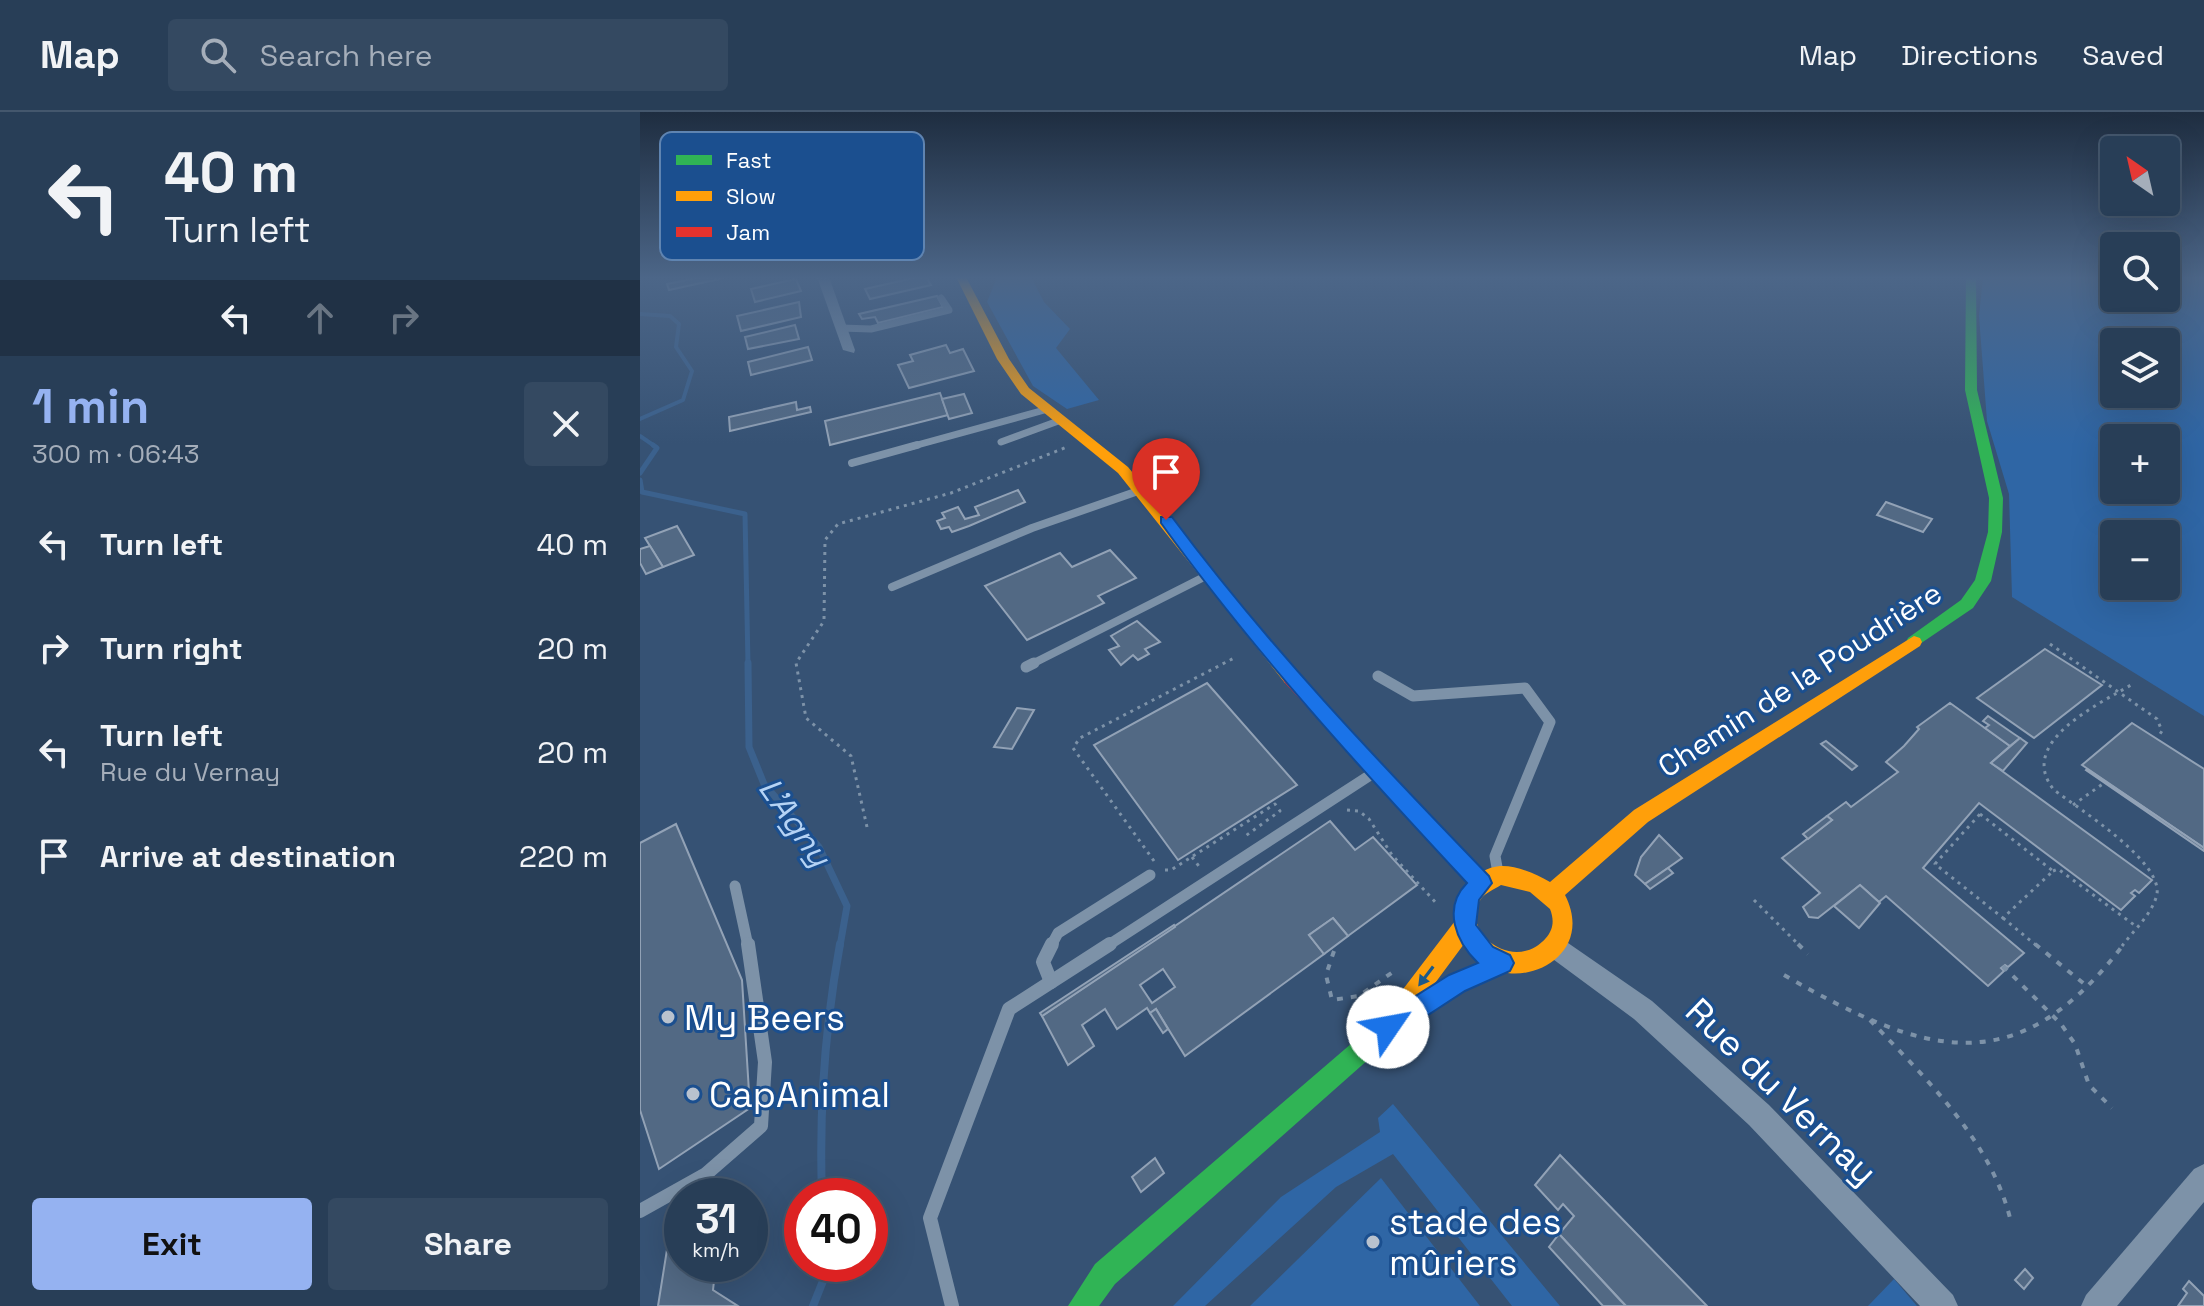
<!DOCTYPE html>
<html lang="en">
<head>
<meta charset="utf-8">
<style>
  :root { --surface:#283e57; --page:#344961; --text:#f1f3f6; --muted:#a5aeba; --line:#44576d; --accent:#95b2f1 }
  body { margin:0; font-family:"Space Grotesk",sans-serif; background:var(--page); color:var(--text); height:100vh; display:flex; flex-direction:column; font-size:30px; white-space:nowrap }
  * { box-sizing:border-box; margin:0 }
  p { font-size:26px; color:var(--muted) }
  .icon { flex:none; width:44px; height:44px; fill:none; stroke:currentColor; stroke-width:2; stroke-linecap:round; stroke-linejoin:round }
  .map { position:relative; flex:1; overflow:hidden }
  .side { display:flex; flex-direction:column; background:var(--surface); width:640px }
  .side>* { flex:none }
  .banner { background:#283e57; color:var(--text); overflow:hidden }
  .needle { width:52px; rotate:326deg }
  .controls { position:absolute; left:1460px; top:24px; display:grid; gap:16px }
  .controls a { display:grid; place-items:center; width:80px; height:80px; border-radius:8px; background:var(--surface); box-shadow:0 8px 32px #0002,0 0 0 2px var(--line); font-size:40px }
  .speed { position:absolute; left:24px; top:1066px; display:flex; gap:16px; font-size:40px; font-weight:700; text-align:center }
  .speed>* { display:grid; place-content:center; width:104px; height:104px; border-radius:50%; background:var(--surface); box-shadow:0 8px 32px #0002,0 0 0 2px var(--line); line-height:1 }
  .speed small { font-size:20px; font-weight:400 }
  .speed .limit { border:12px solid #d22; background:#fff; color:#111 }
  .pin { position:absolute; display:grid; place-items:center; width:68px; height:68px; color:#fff; margin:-82px -34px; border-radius:50% 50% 50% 0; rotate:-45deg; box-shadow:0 0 8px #0007 }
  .pin .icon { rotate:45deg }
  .me { position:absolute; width:88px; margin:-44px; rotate:57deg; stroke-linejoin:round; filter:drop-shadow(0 0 6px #0008) }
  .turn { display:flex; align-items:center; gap:28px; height:168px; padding:0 32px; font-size:36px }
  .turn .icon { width:104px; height:104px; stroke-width:2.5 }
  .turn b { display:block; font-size:56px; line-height:68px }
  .lanes { display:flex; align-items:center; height:76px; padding:0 32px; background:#0003; justify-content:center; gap:40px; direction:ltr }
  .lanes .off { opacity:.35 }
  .round { display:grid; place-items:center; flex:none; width:84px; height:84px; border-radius:8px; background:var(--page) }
  .headline { display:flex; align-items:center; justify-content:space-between; height:136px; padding:0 32px }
  h1 { font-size:48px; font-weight:700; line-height:60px; color:var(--accent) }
  .cta { display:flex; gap:16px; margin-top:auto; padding:16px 32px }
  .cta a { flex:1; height:92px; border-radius:8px; background:var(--accent); color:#111; font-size:32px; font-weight:700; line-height:92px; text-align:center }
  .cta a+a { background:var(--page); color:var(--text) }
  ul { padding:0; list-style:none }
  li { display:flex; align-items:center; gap:24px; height:104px; padding:0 32px }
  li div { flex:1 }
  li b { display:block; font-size:30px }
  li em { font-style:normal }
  header { display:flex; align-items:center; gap:48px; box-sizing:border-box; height:112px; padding:0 40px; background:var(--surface); border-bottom:2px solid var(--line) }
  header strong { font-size:38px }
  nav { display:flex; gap:44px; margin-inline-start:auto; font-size:28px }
  .search { width:560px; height:72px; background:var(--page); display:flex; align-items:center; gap:20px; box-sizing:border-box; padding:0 28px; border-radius:8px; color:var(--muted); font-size:30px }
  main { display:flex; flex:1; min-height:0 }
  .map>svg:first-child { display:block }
  .green { fill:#2f66a5; fill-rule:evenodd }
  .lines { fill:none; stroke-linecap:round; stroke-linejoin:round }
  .stream-far3 { stroke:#3b618d; stroke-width:4 }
  .stream-far2 { stroke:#3b618d; stroke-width:5 }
  .stream-far1 { stroke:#3b618d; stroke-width:7 }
  .stream { stroke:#3b618d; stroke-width:8 }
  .building { fill:#526984; stroke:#92a2b6; stroke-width:2; fill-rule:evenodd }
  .path-far1 { stroke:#7d92a8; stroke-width:3; stroke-dasharray:3 5; stroke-linecap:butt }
  .path { stroke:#7d92a8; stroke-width:4; stroke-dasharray:6 8; stroke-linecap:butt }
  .lane-far3 { stroke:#7d92a8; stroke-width:7 }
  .lane-far2 { stroke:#7d92a8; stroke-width:8 }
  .lane-far1 { stroke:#7d92a8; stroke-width:11 }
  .lane { stroke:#7d92a8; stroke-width:14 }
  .street { fill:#7d92a8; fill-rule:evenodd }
  .fast { fill:#30b455; fill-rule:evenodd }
  .slow { fill:#ff9f0a; fill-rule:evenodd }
  .jam { fill:#e5322d; fill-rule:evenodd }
  .oneway { fill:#1d5989 }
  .route { fill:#1a73e8; stroke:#114b97; stroke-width:2 }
  .poi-dot { fill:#b9c2ce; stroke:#1b4f8f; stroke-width:3 }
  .labels { text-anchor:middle; stroke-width:6; stroke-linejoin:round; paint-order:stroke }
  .street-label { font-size:30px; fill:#fff; stroke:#1b4f8f }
  .water-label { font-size:32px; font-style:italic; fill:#b5d3f5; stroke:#1b4f8f }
  .near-poi-label { font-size:36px; fill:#fff; stroke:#1b4f8f; text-anchor:start }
  .near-street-label { font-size:36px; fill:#fff; stroke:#1b4f8f }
  .key { fill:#1b4f8f; stroke:#5f84b1; stroke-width:2 }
  .key-label { font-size:22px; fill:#fff }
</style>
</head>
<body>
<header>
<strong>Map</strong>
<div class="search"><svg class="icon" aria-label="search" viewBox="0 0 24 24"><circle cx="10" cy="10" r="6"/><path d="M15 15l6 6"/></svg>Search here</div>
<nav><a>Map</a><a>Directions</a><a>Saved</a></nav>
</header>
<main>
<section class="side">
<div class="banner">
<div class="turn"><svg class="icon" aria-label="left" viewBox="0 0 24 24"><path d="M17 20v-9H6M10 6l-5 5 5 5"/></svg><div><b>40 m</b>Turn left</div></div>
<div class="lanes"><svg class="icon" aria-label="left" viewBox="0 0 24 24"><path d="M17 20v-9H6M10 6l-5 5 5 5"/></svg><svg class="icon off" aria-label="ahead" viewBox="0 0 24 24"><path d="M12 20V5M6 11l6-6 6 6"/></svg><svg class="icon off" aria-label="right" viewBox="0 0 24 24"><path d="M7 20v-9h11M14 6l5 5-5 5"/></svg></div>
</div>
<div class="headline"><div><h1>1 min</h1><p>300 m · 06:43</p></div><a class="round"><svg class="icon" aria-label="close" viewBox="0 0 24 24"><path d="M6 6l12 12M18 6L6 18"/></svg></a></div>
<ul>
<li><svg class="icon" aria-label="left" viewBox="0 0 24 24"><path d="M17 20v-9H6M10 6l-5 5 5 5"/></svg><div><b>Turn left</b></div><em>40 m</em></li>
<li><svg class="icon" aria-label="right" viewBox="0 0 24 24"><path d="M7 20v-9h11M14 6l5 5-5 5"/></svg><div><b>Turn right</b></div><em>20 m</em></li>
<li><svg class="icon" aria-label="left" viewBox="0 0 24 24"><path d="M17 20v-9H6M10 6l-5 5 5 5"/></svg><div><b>Turn left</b><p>Rue du Vernay</p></div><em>20 m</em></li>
<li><svg class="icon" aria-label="arrive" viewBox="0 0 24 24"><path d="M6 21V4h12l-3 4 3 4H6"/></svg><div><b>Arrive at destination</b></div><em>220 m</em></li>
</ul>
<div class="cta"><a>Exit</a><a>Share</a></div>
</section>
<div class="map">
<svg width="1564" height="1194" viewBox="0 0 1564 1194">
  <rect width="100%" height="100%" fill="#365274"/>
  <!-- green -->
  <g class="green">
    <path d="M 357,165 L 391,165 L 404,190 L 430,217 L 416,236 L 459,288 L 427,297 L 393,274 L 347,190 Z"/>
    <path d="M 1343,165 L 1474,165 L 1474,186 L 1526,186 L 1526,165 L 1564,165 L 1564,604 L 1372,485 L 1369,382 L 1347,309 L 1339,204 ZM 1474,230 L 1526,230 L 1526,282 L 1474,282 ZM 1474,326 L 1526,326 L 1526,378 L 1474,378 ZM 1474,422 L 1526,422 L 1526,474 L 1474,474 Z"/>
    <path d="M 753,992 L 920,1194 L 872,1194 L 753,1042 L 696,1075 L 565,1194 L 533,1194 L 641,1085 L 740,1020 L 738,1006 Z"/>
    <path d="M 741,1066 L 840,1194 L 610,1194 Z"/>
    <path d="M 1254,1167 L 1277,1194 L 1228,1194 Z"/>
  </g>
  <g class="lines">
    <!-- stream-far3 -->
    <g class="stream-far3">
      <path d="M 0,202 L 30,204 L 39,212 L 36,235 L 52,259 L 43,288 L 0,307"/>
      <path d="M 0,324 L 16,335"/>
    </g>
    <!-- stream-far2 -->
    <g class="stream-far2">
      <path d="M 0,361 L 17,336 L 13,333"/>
      <path d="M 0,368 L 2,380 L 105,402 L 108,553"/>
    </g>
    <!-- stream-far1 -->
    <path class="stream-far1" d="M 108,551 L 109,635 L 124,672 L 179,735 L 207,794 L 200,834"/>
    <!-- stream -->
    <g class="stream">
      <path d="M 182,1084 C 179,1000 185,914 200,832"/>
      <path d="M 173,1194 L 185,1164 L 184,1152"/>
    </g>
  </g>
  <!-- building -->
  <g class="building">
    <path d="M 62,165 L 84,166 L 29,178 L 27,172 Z"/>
    <path d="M 278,165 L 286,165 L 291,173 L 230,187 L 225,177 Z"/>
    <path d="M 156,167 L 161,179 L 115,190 L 111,177 Z"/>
    <path d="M 297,184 L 303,195 L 238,211 L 235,205 L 222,207 L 219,202 Z"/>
    <path d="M 159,190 L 161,205 L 101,219 L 97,204 Z"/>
    <path d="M 155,213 L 159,227 L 108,237 L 105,225 Z"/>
    <path d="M 306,233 L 310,241 L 323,237 L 334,259 L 269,276 L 258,253 L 273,249 L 270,243 Z"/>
    <path d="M 168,235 L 172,248 L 111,263 L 108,250 Z"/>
    <path d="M 300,281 L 308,303 L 190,333 L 185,309 Z"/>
    <path d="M 324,282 L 332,301 L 309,307 L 302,287 Z"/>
    <path d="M 156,290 L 157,298 L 170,295 L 171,300 L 90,319 L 89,305 Z"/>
    <path d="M 378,378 L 385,390 L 329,414 L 312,420 L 309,415 L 301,417 L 297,409 L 305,406 L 302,401 L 318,395 L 325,407 L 339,403 L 335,395 Z"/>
    <path d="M 1246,390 L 1292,407 L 1283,420 L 1237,403 Z"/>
    <path d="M 37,414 L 54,443 L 23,455 L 5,426 Z"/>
    <path d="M 10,434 L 23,455 L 6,462 L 0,451 L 0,437 Z"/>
    <path d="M 470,438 L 496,466 L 458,484 L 464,491 L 387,528 L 345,474 L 420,441 L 432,455 Z"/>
    <path d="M 497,509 L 520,530 L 505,537 L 509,542 L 498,548 L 493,543 L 481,553 L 469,538 L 479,534 L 471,524 Z"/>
    <path d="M 1405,537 L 1462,573 L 1394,626 L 1337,586 Z"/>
    <path d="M 567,571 L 657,673 L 538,748 L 454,633 Z"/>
    <path d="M 1310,591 L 1370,634 L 1351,651 L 1512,768 L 1499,781 L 1495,778 L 1491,781 L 1495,784 L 1481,798 L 1339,691 L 1283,756 L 1384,841 L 1368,855 L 1365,853 L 1361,856 L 1364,859 L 1348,874 L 1246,784 L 1239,790 L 1220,773 L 1178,806 L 1169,805 L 1163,795 L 1180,781 L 1142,746 L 1192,708 L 1187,704 L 1206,690 L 1211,695 L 1258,660 L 1246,650 L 1264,634 L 1279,617 L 1277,615 Z"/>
    <path d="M 377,596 L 394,598 L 372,637 L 354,635 Z"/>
    <path d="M 1348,604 L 1374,622 L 1380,626 L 1370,634 L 1345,616 L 1349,613 L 1343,609 Z"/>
    <path d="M 1492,611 L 1564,657 L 1564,736 L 1442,653 Z"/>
    <path d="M 1380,626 L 1387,631 L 1363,659 L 1351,651 Z"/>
    <path d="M 1186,629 L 1217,654 L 1212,658 L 1181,632 Z"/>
    <path d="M 1447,657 L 1564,736 L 1564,739 L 1446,658 Z"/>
    <path d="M 1187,704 L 1192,708 L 1168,727 L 1163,722 Z"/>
    <path d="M 690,709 L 715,738 L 733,725 L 777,773 L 708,824 L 693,806 L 669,823 L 684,842 L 545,944 L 516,897 L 510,901 L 507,896 L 477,917 L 465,897 L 442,913 L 454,934 L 428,953 L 402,904 ZM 523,857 L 535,875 L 512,891 L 500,873 Z"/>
    <path d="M 36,712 L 102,868 L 110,996 L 19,1057 L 0,998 L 0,731 Z"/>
    <path d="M 1019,723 L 1042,746 L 1005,772 L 995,763 L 1001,745 Z"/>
    <path d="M 1028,756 L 1033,761 L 1010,777 L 1005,772 Z"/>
    <path d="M 1220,773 L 1240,791 L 1219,816 L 1194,794 Z"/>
    <path d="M 693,806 L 708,824 L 684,842 L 669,823 Z"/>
    <path d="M 534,813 L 535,815 L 402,904 L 400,901 Z"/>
    <path d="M 516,897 L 528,917 L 523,921 L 510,901 Z"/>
    <path d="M 920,1043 L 1067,1194 L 986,1194 L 919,1122 L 934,1104 L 923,1092 L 918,1098 L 895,1073 Z"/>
    <path d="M 515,1046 L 524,1061 L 501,1080 L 492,1065 Z"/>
    <path d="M 42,1120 L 42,1152 L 76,1152 L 73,1178 L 98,1194 L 18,1194 L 29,1125 Z"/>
    <path d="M 919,1122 L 980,1188 L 986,1194 L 963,1194 L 909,1135 Z"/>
    <path d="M 1385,1157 L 1393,1166 L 1384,1177 L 1375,1168 Z"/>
    <path d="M 1549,1169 L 1564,1184 L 1564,1194 L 1538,1194 L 1547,1181 L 1543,1177 Z"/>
  </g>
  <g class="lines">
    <!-- path-far1 -->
    <g class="path-far1">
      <path d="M 1410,532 L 1517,607 L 1522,619 L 1518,625"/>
      <path d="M 1433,693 L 1464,671"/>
      <path d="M 707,698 L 719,699 L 729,707 L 752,743 L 798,793"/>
      <path d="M 1340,702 L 1413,759 L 1363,806 L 1295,752 Z"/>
      <path d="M 227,715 L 211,644 L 166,606 L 156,551 L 184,509 L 185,428 L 198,412 L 311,381 L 427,335"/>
      <path d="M 552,745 L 561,757"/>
      <path d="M 514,749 L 433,636 L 440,626 L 596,545"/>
      <path d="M 525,758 L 531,758 L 635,692 L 640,699 L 604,725"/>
      <path d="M 1413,759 L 1418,757 L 1497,815"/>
      <path d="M 1114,788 L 1160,834"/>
      <path d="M 1363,806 L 1397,834"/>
      <path d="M 1482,834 C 1494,818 1513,801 1517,782 C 1522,749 1439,697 1414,678 C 1376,631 1457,593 1491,573"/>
    </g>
    <!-- path -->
    <g class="path">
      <path d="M 1158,832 L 1168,842"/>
      <path d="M 1395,832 L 1448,875"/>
      <path d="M 694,839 L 686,863 L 692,888 L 719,884 L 757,857"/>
      <path d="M 1363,854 L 1421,912 L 1435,932 L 1449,973 L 1472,996"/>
      <path d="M 1144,863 C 1282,942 1375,975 1484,832"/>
      <path d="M 1230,908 C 1286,967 1352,1029 1371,1110"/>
    </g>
    <!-- lane-far3 -->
    <g class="lane-far3">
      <path d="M 201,216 L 231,217 L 309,198 L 301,186"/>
      <path d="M 361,330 L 421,308"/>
      <path d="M 270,335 L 408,297"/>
    </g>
    <!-- lane-far2 -->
    <g class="lane-far2">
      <path d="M 212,351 L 277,333"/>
      <path d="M 252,475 L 392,416 L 501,378"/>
      <path d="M 390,553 L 566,464"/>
    </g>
    <!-- lane-far1 -->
    <g class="lane-far1">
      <path d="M 386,555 L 394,551"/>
      <path d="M 738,564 L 773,584 L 885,576 L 910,610 L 855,744 L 858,761"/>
      <path d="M 95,774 L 108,834"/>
      <path d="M 411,834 L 418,821 L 510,763"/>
      <path d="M 467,834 L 735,660"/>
    </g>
    <!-- lane -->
    <g class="lane">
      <path d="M 411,870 L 403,850 L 412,832"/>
      <path d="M 0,1099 L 66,1062 L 121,1014 L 125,950 L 108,832"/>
      <path d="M 312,1194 L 290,1106 L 369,897 L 470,832"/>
    </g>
    <!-- street -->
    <g class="street">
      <path d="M 177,165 L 189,165 L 215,238 L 214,241 L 203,238 Z"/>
      <path d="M 915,822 L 1012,889 L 1129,993 L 1313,1183 L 1318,1194 L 1280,1194 L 1109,1013 L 994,907 L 906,842 L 903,834 L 906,826 Z"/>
      <path d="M 1564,1052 L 1564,1090 L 1477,1194 L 1441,1194 L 1446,1183 L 1554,1057 Z"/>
    </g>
    <!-- fast -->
    <g class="fast">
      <path d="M 1326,165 L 1336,165 L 1337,278 L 1363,386 L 1362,420 L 1351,469 L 1333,496 L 1274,536 L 1268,534 L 1266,530 L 1268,526 L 1321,488 L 1335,468 L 1348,420 L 1349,386 L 1325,278 Z"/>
      <path d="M 862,840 L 870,843 L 873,851 L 870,859 L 825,879 L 756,923 L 475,1172 L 459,1194 L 428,1194 L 455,1152 L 740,907 L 809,863 Z"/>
    </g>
    <!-- slow -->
    <g class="slow">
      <path d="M 316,165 L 326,165 L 369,247 L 389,276 L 488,355 L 657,561 L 660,566 L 657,571 L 645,571 L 478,361 L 381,282 L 357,247 Z"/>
      <path d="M 1274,524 L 1280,526 L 1282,530 L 1280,534 L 1008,710 L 925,783 C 961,853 858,892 824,832 L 767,909 L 759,913 L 751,909 L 747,901 L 751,893 L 815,809 C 813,785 834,756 860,754 C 876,753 896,762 910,770 L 994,698 ZM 861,773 L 890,780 L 910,797 C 914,807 914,817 906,826 C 872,864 818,816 841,787 C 845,781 855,777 861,773 Z"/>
    </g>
    <!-- jam -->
    <path class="jam" d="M 651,560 L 657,561 L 848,764 L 852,771 L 848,778 L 841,780 L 834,778 L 645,571 L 642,566 Z"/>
  </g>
  <!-- one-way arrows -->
  <defs><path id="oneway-solid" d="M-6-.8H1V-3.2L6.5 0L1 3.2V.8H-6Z" transform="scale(2)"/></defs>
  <use class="oneway" href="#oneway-solid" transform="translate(786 864) rotate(127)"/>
  <!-- sky -->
  <linearGradient id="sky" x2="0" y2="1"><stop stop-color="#1e2d40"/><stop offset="0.5" stop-color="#4c6688"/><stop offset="1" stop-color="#4c6688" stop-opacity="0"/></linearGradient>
  <rect width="1564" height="332" fill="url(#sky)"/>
  <!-- route -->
  <path class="route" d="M 521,405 L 532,405 C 628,534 737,648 849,764 L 852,771 L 839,788 L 836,813 L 853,835 L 870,843 L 874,851 L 870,859 L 825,879 L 756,924 L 748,927 L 739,924 L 736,915 L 739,907 L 809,863 L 838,851 C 816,830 802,796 827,771 C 719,655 614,540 521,411 Z"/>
  <!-- markers -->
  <g class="poi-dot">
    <circle cx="28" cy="905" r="8"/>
    <circle cx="53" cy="982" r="8"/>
    <circle cx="733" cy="1130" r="8"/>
  </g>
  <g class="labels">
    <!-- street labels -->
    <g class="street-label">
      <text transform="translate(1160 568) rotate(-33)" y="10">Chemin de la Poudrière</text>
    </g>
    <!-- water labels -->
    <g class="water-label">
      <text transform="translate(155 710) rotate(55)" y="11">L'Agny</text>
    </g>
    <!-- near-poi labels -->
    <g class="near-poi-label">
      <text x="44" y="918">My Beers</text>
      <text x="69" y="995">CapAnimal</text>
      <text x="749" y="1122">stade des<tspan x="749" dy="41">mûriers</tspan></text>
    </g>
    <!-- near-street labels -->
    <g class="near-street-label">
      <text transform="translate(1142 979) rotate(44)" y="13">Rue du Vernay</text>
    </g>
  </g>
  <!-- legend -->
  <rect x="20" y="20" width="264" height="128" rx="12" class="key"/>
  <rect x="36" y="43" width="36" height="10" fill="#30b455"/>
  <rect x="36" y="79" width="36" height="10" fill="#ff9f0a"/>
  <rect x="36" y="115" width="36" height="10" fill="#e5322d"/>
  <g class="key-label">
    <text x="86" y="56">Fast</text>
    <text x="86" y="92">Slow</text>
    <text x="86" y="128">Jam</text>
  </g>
</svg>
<div class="controls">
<a><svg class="needle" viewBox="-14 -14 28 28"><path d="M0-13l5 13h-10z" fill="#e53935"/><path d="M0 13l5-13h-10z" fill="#a5aeba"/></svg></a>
<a><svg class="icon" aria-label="search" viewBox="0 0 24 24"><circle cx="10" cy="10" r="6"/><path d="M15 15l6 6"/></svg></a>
<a><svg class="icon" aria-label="layers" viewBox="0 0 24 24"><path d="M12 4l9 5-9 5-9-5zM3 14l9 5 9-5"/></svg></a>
<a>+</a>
<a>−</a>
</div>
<div class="speed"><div>31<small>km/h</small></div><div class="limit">40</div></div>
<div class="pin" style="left:526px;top:408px;background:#d93025"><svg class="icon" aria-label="arrive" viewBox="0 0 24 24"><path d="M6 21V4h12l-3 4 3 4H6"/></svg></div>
<svg class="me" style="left:748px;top:915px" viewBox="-20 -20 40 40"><circle r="19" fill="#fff"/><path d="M0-13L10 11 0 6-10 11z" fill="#1a73e8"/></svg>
</div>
</main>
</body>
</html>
